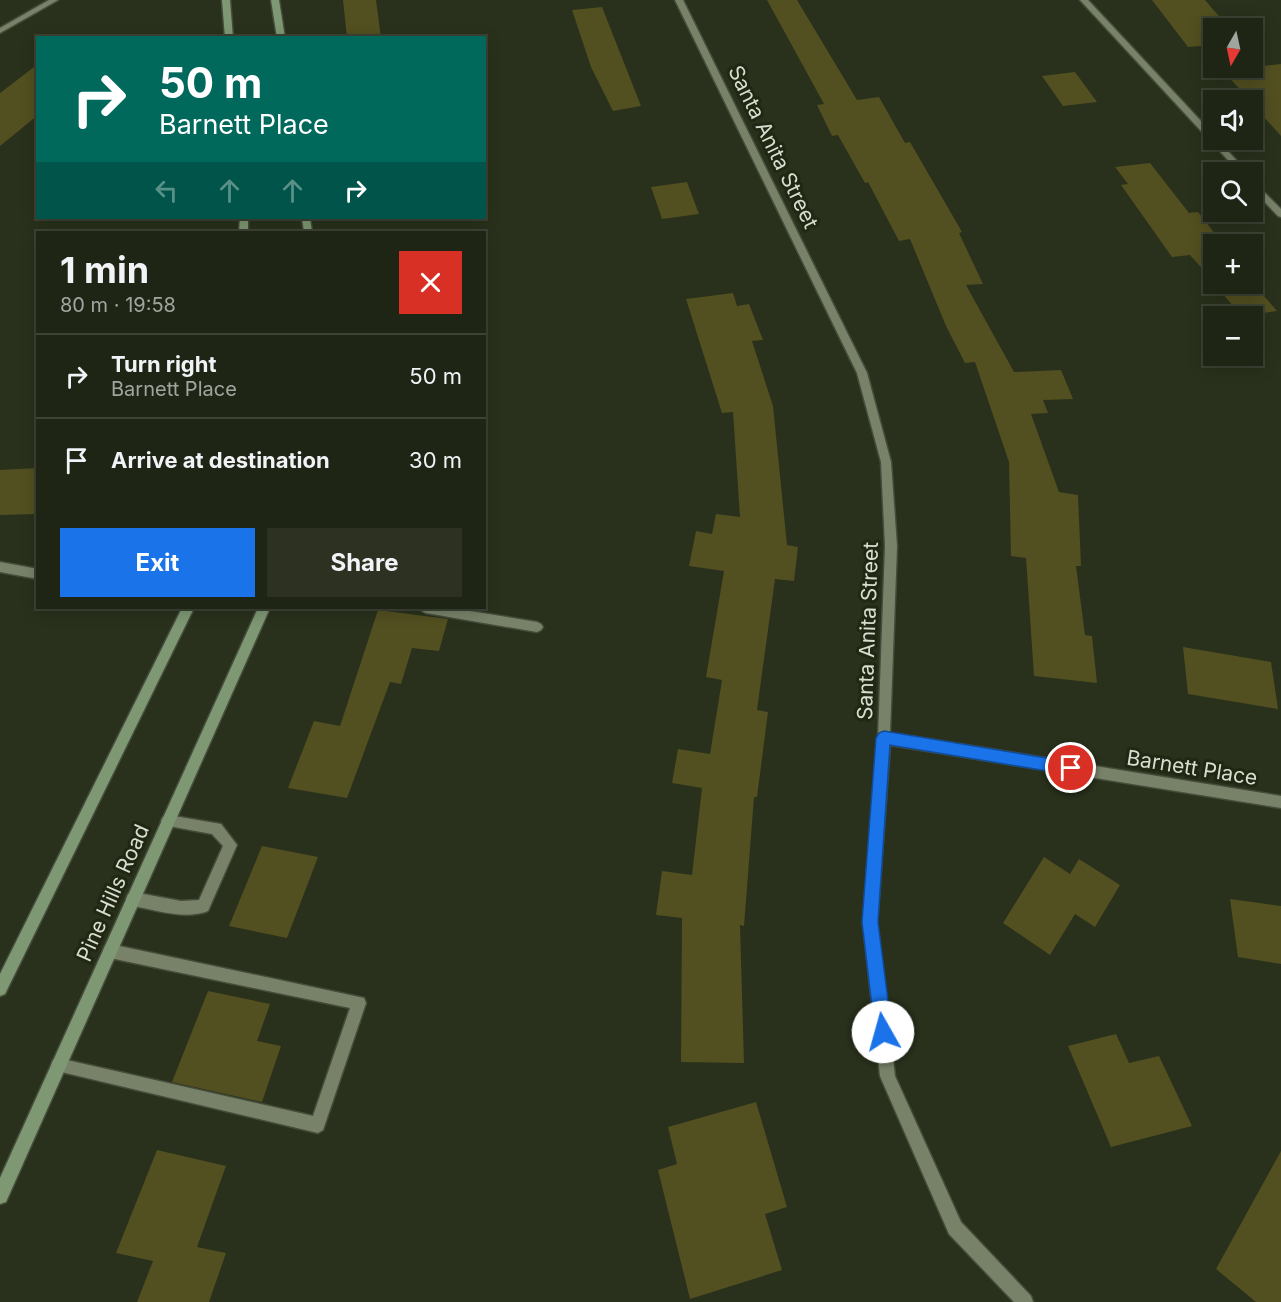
<!DOCTYPE html>
<html lang="en">
<head>
<meta charset="utf-8">
<style>
  :root { --surface:#1f2515; --page:#2c3122; --text:#f1f3f6; --muted:#a1a5a0; --line:#3c4234; --accent:#1a73e8 }
  body { margin:0; font-family:Inter,sans-serif; background:var(--page); color:var(--text); height:100vh; display:flex; flex-direction:column; font-size:22px; white-space:nowrap }
  * { box-sizing:border-box; margin:0 }
  p { font-size:20px; color:var(--muted) }
  .icon { flex:none; width:33px; height:33px; fill:none; stroke:currentColor; stroke-width:2; stroke-linecap:round; stroke-linejoin:round }
  .map { position:relative; flex:1; overflow:hidden }
  .sheet { position:absolute; left:36px; top:231px; width:450px; height:378px; display:flex; flex-direction:column; background:var(--surface); border-radius:0px; box-shadow:0 3px 15px #0003,0 0 0 2px var(--line) }
  .sheet>* { flex:none }
  .hud { position:absolute; left:36px; top:36px; width:450px; height:183px; border-radius:0px; box-shadow:0 3px 15px #0003,0 0 0 2px var(--line); background:#00695c; color:#fff; overflow:hidden }
  .needle { width:39px; rotate:189deg }
  .controls { position:absolute; left:1203px; top:18px; display:grid; gap:12px }
  .controls a { display:grid; place-items:center; width:60px; height:60px; border-radius:0px; background:var(--surface); box-shadow:0 3px 15px #0003,0 0 0 2px var(--line); font-size:30px }
  .pin { position:absolute; display:grid; place-items:center; width:51px; height:51px; color:#fff; margin:-26px; border:3px solid #fff; border-radius:50%; box-shadow:0 2px 6px #0007 }
  .me { position:absolute; width:66px; margin:-33px; rotate:353deg; stroke-linejoin:round; filter:drop-shadow(0 0 4px #0008) }
  .turn { display:flex; align-items:center; gap:21px; height:126px; padding:0 24px; font-size:27px }
  .turn .icon { width:78px; height:78px; stroke-width:2.5 }
  .turn b { display:block; font-size:42px; line-height:51px }
  .lanes { display:flex; align-items:center; height:57px; padding:0 24px; background:#0003; justify-content:center; gap:30px; direction:ltr }
  .lanes .off { opacity:.35 }
  .round { display:grid; place-items:center; flex:none; width:63px; height:63px; border-radius:0px; background:var(--page) }
  .head { display:flex; align-items:center; justify-content:space-between; height:102px; padding:0 24px }
  h1 { font-size:36px; font-weight:700; line-height:45px }
  .cta { display:flex; gap:12px; margin-top:auto; padding:12px 24px }
  .cta a { flex:1; height:69px; border-radius:0px; background:var(--accent); color:#fff; font-size:24px; font-weight:700; line-height:69px; text-align:center }
  .cta a+a { background:var(--page); color:var(--text) }
  ul { padding:0; list-style:none }
  li { display:flex; align-items:center; gap:18px; height:84px; padding:0 24px; border-top:2px solid var(--line) }
  li div { flex:1 }
  li b { display:block; font-size:22px }
  li em { font-style:normal }
  .map>svg:first-child { display:block }
  .building { fill:#524f20 }
  .lines { fill:none; stroke-linecap:round; stroke-linejoin:round }
  .service-casing { stroke:#454c3a; stroke-width:3 }
  .minor-casing { stroke:#454c3a; stroke-width:3 }
  .tertiary-casing { stroke:#454c3a; stroke-width:3 }
  .secondary-casing { stroke:#454c3a; stroke-width:3 }
  .service { fill:#788269; fill-rule:evenodd }
  .minor { fill:#788269; fill-rule:evenodd }
  .tertiary { fill:#788269; fill-rule:evenodd }
  .secondary { fill:#7d9873; fill-rule:evenodd }
  .route { fill:#1a73e8; stroke:#114b97; stroke-width:1.5 }
  .labels { text-anchor:middle; stroke-width:6; stroke-linejoin:round; paint-order:stroke }
  .street-label { font-size:21px; fill:#d8ded0; stroke:#202712 }
</style>
</head>
<body>
<div class="map">
<svg width="1281" height="1302" viewBox="0 0 1281 1302">
  <rect width="100%" height="100%" fill="#29311c"/>
  <!-- building -->
  <g class="building">
    <path d="M 343,0 L 376,0 L 381,38 L 347,38 Z"/>
    <path d="M 767,0 L 797,0 L 857,100 L 879,97 L 905,143 L 910,142 L 962,232 L 959,233 L 983,284 L 966,285 L 1014,372 L 1061,370 L 1073,399 L 1043,400 L 1048,413 L 1031,414 L 1059,492 L 1078,495 L 1081,566 L 1076,566 L 1085,635 L 1092,636 L 1097,683 L 1034,676 L 1026,558 L 1011,556 L 1009,462 L 975,362 L 965,363 L 946,326 L 910,239 L 899,241 L 868,182 L 865,183 L 838,135 L 832,136 L 817,105 L 824,104 Z"/>
    <path d="M 1152,0 L 1205,0 L 1229,28 L 1214,28 L 1214,60 L 1201,46 L 1188,47 Z"/>
    <path d="M 602,7 L 641,106 L 613,111 L 591,67 L 572,10 Z"/>
    <path d="M 1252,56 L 1263,66 L 1281,64 L 1281,136 L 1252,104 L 1252,100 L 1250,100 L 1220,68 L 1252,68 Z"/>
    <path d="M 38,64 L 38,115 L 0,146 L 0,93 Z"/>
    <path d="M 1075,72 L 1097,102 L 1063,106 L 1042,76 Z"/>
    <path d="M 1150,163 L 1189,213 L 1198,212 L 1223,244 L 1214,244 L 1214,282 L 1190,255 L 1172,257 L 1121,185 L 1128,184 L 1115,167 Z"/>
    <path d="M 687,182 L 699,214 L 662,219 L 651,187 Z"/>
    <path d="M 1252,282 L 1277,311 L 1242,316 L 1214,284 Z"/>
    <path d="M 733,293 L 737,306 L 749,304 L 763,340 L 752,341 L 773,406 L 787,545 L 798,547 L 794,581 L 775,579 L 757,710 L 768,712 L 757,797 L 754,797 L 744,926 L 740,925 L 744,1063 L 681,1062 L 682,918 L 656,915 L 662,871 L 692,875 L 702,788 L 672,783 L 678,749 L 710,754 L 722,680 L 706,677 L 724,571 L 689,566 L 696,531 L 712,534 L 716,514 L 740,517 L 733,412 L 722,413 L 686,299 Z"/>
    <path d="M 38,468 L 38,514 L 0,515 L 0,470 Z"/>
    <path d="M 378,610 L 448,619 L 439,651 L 412,648 L 401,684 L 390,682 L 347,798 L 288,788 L 314,721 L 340,726 Z"/>
    <path d="M 1183,647 L 1271,662 L 1278,709 L 1188,694 Z"/>
    <path d="M 262,846 L 318,857 L 287,938 L 229,926 Z"/>
    <path d="M 1044,857 L 1070,874 L 1079,859 L 1120,885 L 1095,927 L 1075,914 L 1050,955 L 1003,923 Z"/>
    <path d="M 1230,899 L 1281,906 L 1281,964 L 1238,957 Z"/>
    <path d="M 208,991 L 270,1004 L 257,1041 L 281,1046 L 262,1102 L 172,1082 Z"/>
    <path d="M 1116,1034 L 1129,1063 L 1159,1056 L 1192,1126 L 1111,1147 L 1068,1046 Z"/>
    <path d="M 756,1102 L 787,1207 L 765,1214 L 782,1270 L 690,1299 L 658,1170 L 677,1164 L 668,1127 Z"/>
    <path d="M 157,1150 L 226,1166 L 197,1247 L 226,1253 L 209,1302 L 137,1302 L 153,1261 L 116,1253 Z"/>
    <path d="M 1281,1151 L 1281,1302 L 1256,1302 L 1216,1269 Z"/>
  </g>
  <g class="lines">
    <defs>
      <g id="service">
        <path d="M 0,562 L 38,569 L 38,579 L 0,572 Z"/>
        <path d="M 420,608 L 451,608 L 537,622 L 541,624 L 543,627 L 541,630 L 537,632 L 426,613 L 422,611 Z"/>
        <path d="M 168,815 L 221,824 L 237,845 L 208,911 C 185,920 156,910 133,906 L 128,904 L 126,899 L 128,894 L 133,892 L 181,901 L 199,900 L 223,846 L 212,834 L 163,825 L 161,821 L 163,817 Z"/>
        <path d="M 110,944 L 364,998 L 366,1003 L 323,1130 L 318,1133 L 53,1070 L 51,1065 L 53,1060 L 58,1058 L 313,1116 L 350,1008 L 110,958 L 105,956 L 103,951 L 105,946 Z"/>
      </g>
      <g id="minor">
        <path d="M 675,0 L 683,0 L 867,373 L 891,462 L 897,546 L 890,733 L 1281,796 L 1281,808 L 890,745 L 877,922 L 895,1076 L 961,1222 L 1031,1296 L 1033,1302 L 1014,1302 L 949,1234 L 880,1076 L 863,922 L 878,738 L 885,546 L 881,462 L 857,373 Z"/>
        <path d="M 1080,0 L 1088,0 L 1214,135 L 1214,140 L 1218,140 L 1247,172 L 1239,172 Z"/>
        <path d="M 1252,180 L 1281,209 L 1281,217 L 1278,216 L 1252,189 Z"/>
      </g>
      <path id="tertiary" d="M 49,0 L 58,0 L 0,33 L 0,28 Z"/>
      <g id="secondary">
        <path d="M 222,0 L 230,0 L 233,38 L 225,38 Z"/>
        <path d="M 271,0 L 279,0 L 285,38 L 277,38 Z"/>
        <path d="M 240,218 L 248,218 L 248,232 L 239,232 Z"/>
        <path d="M 302,218 L 310,218 L 312,232 L 304,232 Z"/>
        <path d="M 182,608 L 194,608 L 5,994 L 0,996 L 0,974 Z"/>
        <path d="M 258,608 L 270,608 L 6,1202 L 0,1204 L 0,1178 Z"/>
      </g>
    </defs>
    <!-- service casing -->
    <use href="#service" class="service-casing"/>
    <!-- minor casing -->
    <use href="#minor" class="minor-casing"/>
    <!-- tertiary casing -->
    <use href="#tertiary" class="tertiary-casing"/>
    <!-- secondary casing -->
    <use href="#secondary" class="secondary-casing"/>
    <!-- service -->
    <use href="#service" class="service"/>
    <!-- minor -->
    <use href="#minor" class="minor"/>
    <!-- tertiary -->
    <use href="#tertiary" class="tertiary"/>
    <!-- secondary -->
    <use href="#secondary" class="secondary"/>
  </g>
  <!-- route -->
  <path class="route" d="M 884,731 L 1071,762 L 1076,763 L 1078,768 L 1076,773 L 1071,775 L 890,745 L 878,922 L 892,1032 L 889,1038 L 883,1041 L 877,1038 L 875,1032 L 862,922 L 876,738 L 879,733 Z"/>
  <g class="labels">
    <!-- street labels -->
    <g class="street-label">
      <text transform="translate(773 147) rotate(64)" y="7">Santa Anita Street</text>
      <text transform="translate(868 631) rotate(-88)" y="7">Santa Anita Street</text>
      <text transform="translate(1192 768) rotate(9)" y="7">Barnett Place</text>
      <text transform="translate(113 893) rotate(-66)" y="7">Pine Hills Road</text>
    </g>
  </g>
</svg>
<div class="controls">
<a><svg class="needle" viewBox="-14 -14 28 28"><path d="M0-13l5 13h-10z" fill="#e53935"/><path d="M0 13l5-13h-10z" fill="#a1a5a0"/></svg></a>
<a><svg class="icon" aria-label="sound" viewBox="0 0 24 24"><path d="M4 9h4l5-4v14l-5-4H4zM17 9q2 3 0 6"/></svg></a>
<a><svg class="icon" aria-label="search" viewBox="0 0 24 24"><circle cx="10" cy="10" r="6"/><path d="M15 15l6 6"/></svg></a>
<a>+</a>
<a>−</a>
</div>
<div class="pin" style="left:1071px;top:768px;background:#d93025"><svg class="icon" aria-label="arrive" viewBox="0 0 24 24"><path d="M6 21V4h12l-3 4 3 4H6"/></svg></div>
<svg class="me" style="left:883px;top:1032px" viewBox="-20 -20 40 40"><circle r="19" fill="#fff"/><path d="M0-13L10 11 0 6-10 11z" fill="#1a73e8"/></svg>
<div class="hud">
<div class="turn"><svg class="icon" aria-label="right" viewBox="0 0 24 24"><path d="M7 20v-9h11M14 6l5 5-5 5"/></svg><div><b>50 m</b>Barnett Place</div></div>
<div class="lanes"><svg class="icon off" aria-label="left" viewBox="0 0 24 24"><path d="M17 20v-9H6M10 6l-5 5 5 5"/></svg><svg class="icon off" aria-label="ahead" viewBox="0 0 24 24"><path d="M12 20V5M6 11l6-6 6 6"/></svg><svg class="icon off" aria-label="ahead" viewBox="0 0 24 24"><path d="M12 20V5M6 11l6-6 6 6"/></svg><svg class="icon" aria-label="right" viewBox="0 0 24 24"><path d="M7 20v-9h11M14 6l5 5-5 5"/></svg></div>
</div>
<section class="sheet">
<div class="head"><div><h1>1 min</h1><p>80 m · 19:58</p></div><a class="round" style="background:#d93025;color:#fff"><svg class="icon" aria-label="close" viewBox="0 0 24 24"><path d="M6 6l12 12M18 6L6 18"/></svg></a></div>
<ul>
<li><svg class="icon" aria-label="right" viewBox="0 0 24 24"><path d="M7 20v-9h11M14 6l5 5-5 5"/></svg><div><b>Turn right</b><p>Barnett Place</p></div><em>50 m</em></li>
<li><svg class="icon" aria-label="arrive" viewBox="0 0 24 24"><path d="M6 21V4h12l-3 4 3 4H6"/></svg><div><b>Arrive at destination</b></div><em>30 m</em></li>
</ul>
<div class="cta"><a>Exit</a><a>Share</a></div>
</section>
</div>
</body>
</html>
